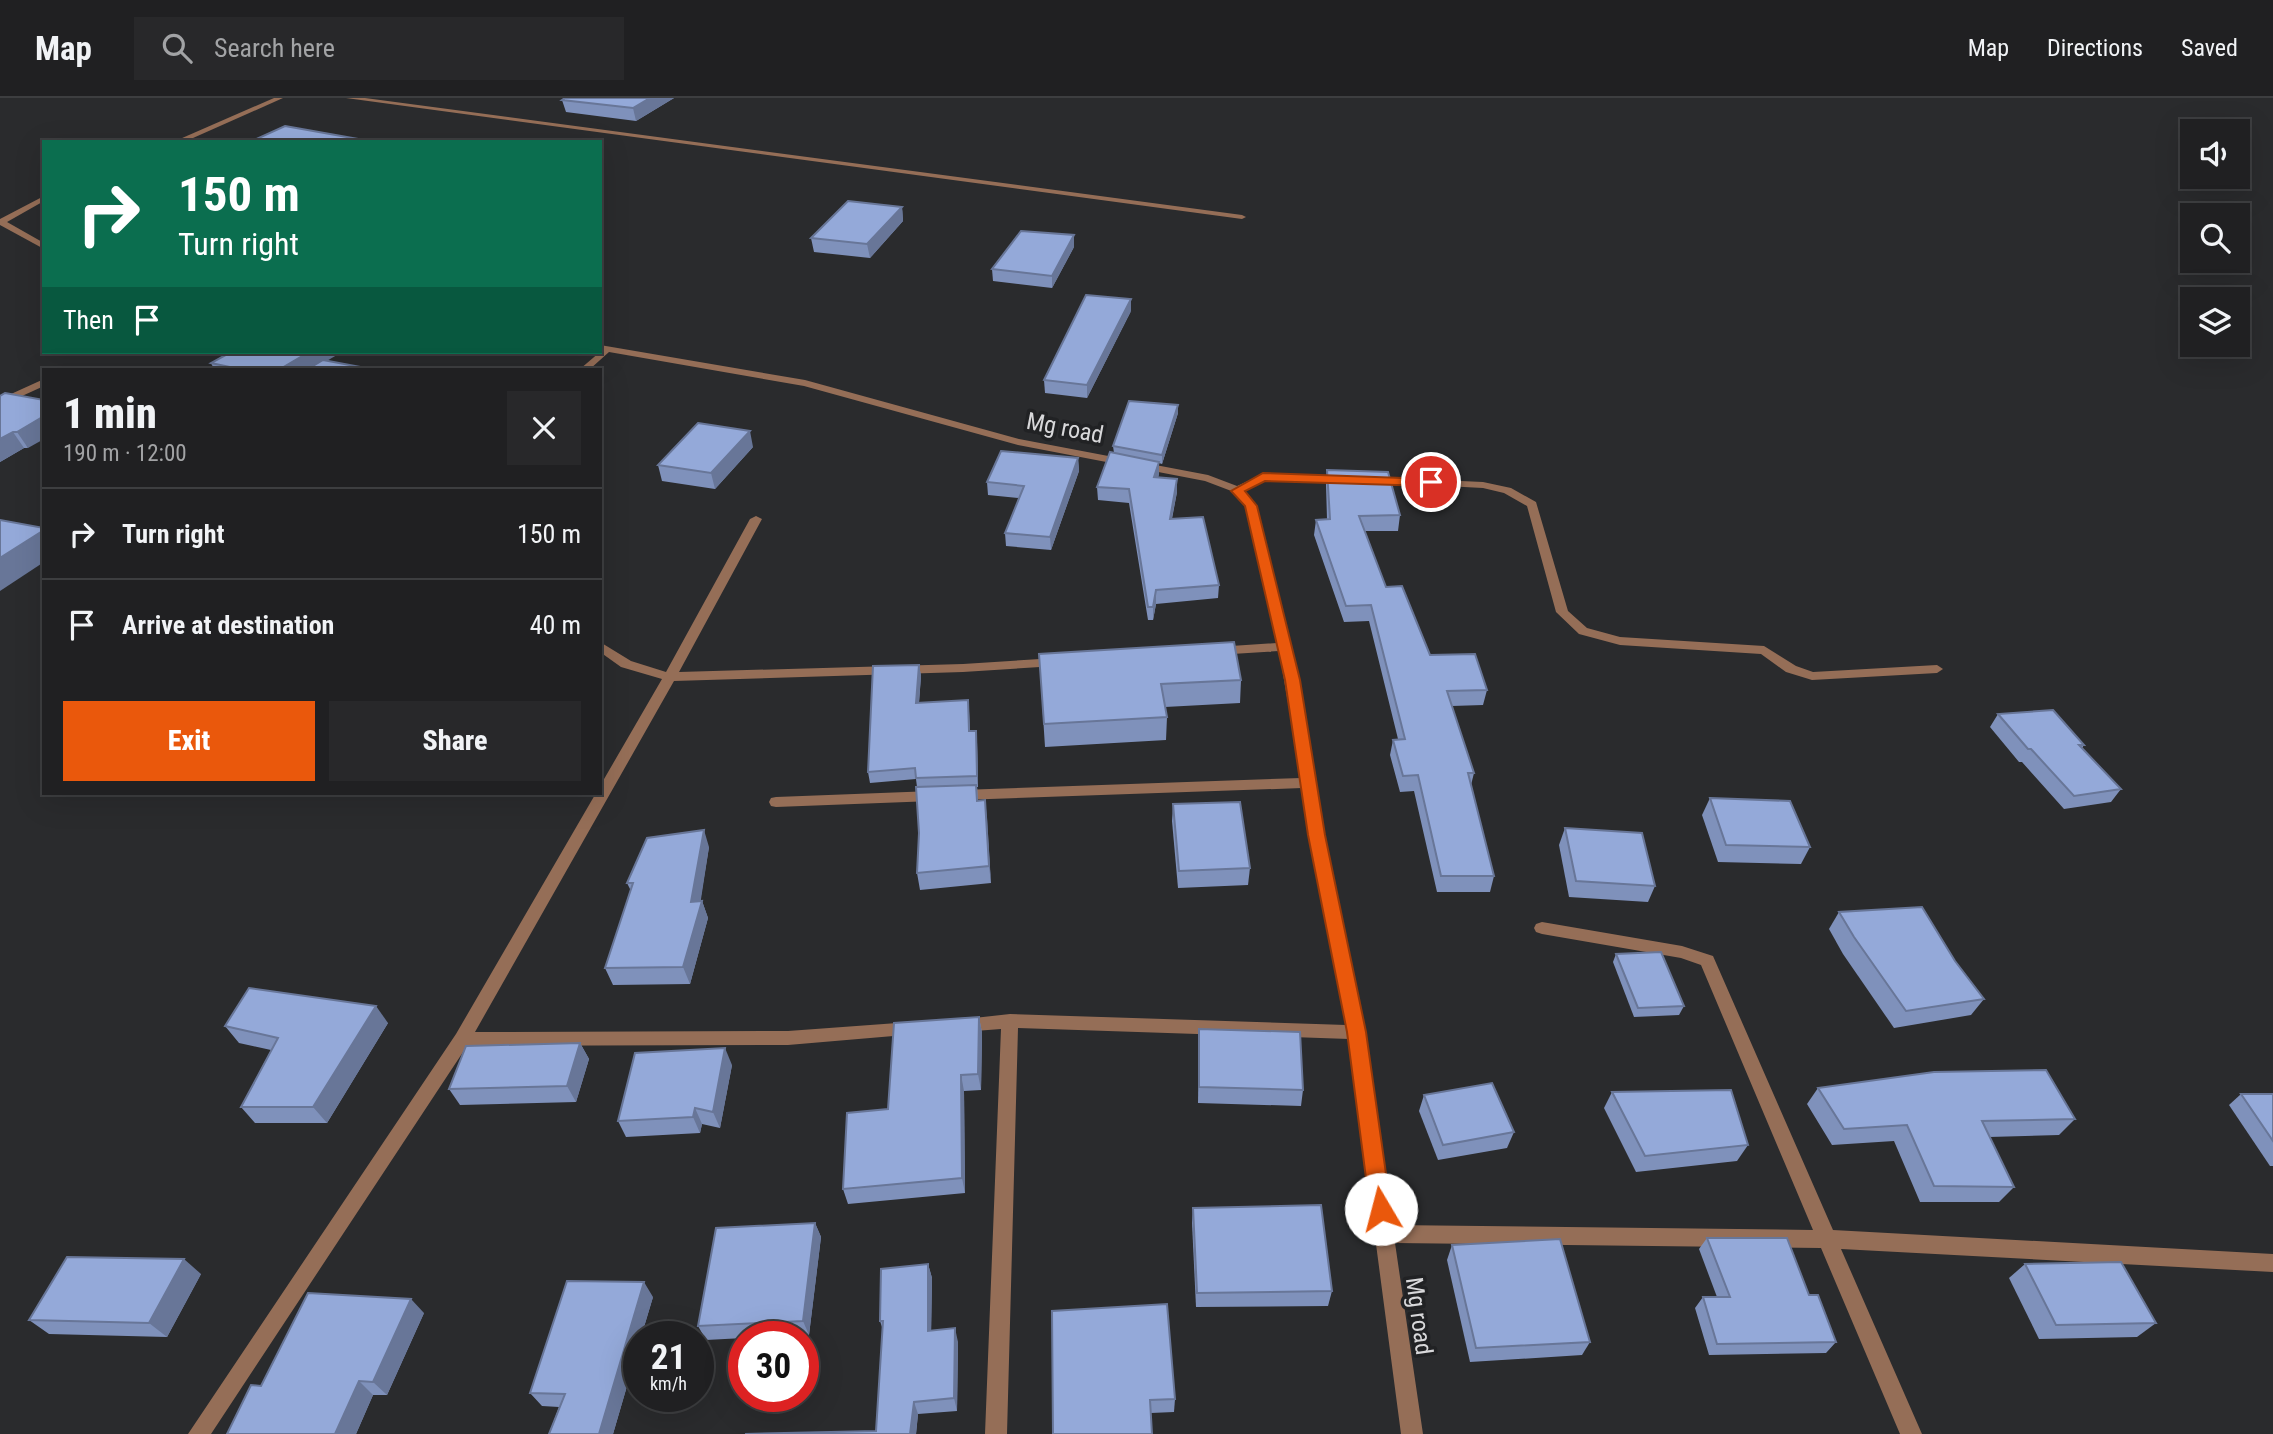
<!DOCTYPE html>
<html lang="en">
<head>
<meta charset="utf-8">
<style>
  :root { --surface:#202022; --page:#28282a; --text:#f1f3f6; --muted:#a2a3a5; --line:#3d3e40; --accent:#ea580c }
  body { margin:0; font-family:"Roboto Condensed",sans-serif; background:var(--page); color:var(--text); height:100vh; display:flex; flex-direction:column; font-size:26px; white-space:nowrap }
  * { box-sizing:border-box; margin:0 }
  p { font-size:23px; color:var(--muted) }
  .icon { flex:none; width:38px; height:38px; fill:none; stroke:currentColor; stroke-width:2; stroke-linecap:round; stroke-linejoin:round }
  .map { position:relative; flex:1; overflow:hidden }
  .details { position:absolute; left:42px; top:270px; width:560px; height:427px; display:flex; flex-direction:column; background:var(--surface); border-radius:0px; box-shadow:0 7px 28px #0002,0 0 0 2px var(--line) }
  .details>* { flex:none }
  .top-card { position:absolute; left:42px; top:42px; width:560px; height:214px; border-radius:0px; box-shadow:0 7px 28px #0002,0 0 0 2px var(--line); background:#0b6e4f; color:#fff; overflow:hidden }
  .buttons { position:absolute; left:2180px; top:21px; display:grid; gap:14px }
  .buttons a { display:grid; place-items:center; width:70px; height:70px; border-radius:0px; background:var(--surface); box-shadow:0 7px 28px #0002,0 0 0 2px var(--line); font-size:35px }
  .speed { position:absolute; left:623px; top:1223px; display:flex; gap:14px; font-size:35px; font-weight:700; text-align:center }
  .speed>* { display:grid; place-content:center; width:91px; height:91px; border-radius:50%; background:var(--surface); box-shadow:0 7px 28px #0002,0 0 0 2px var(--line); line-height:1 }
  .speed small { font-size:18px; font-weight:400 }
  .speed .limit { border:10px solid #d22; background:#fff; color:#111 }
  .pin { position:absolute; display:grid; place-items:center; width:60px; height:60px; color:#fff; margin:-30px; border:4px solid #fff; border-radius:50%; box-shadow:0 2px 7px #0007 }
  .me { position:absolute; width:77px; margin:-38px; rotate:352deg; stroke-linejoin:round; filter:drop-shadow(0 0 5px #0008) }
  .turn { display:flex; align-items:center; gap:24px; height:147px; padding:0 21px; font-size:32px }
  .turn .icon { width:91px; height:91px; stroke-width:2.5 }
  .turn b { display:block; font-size:49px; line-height:60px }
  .then { display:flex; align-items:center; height:66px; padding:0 21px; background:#0003; gap:14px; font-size:26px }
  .round { display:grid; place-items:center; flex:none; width:74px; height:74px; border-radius:0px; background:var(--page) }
  .overview { display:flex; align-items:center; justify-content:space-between; height:119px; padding:0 21px }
  h1 { font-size:42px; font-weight:800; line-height:52px }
  .primary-button { display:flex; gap:14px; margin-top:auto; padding:14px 21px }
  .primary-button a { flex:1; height:80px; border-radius:0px; background:var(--accent); color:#fff; font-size:28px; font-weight:800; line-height:80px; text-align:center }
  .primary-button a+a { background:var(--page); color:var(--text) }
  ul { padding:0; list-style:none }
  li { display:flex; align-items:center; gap:21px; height:91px; padding:0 21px; border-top:2px solid var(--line) }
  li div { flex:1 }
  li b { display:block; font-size:26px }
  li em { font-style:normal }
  header { display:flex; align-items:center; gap:42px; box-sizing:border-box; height:98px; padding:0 35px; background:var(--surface); border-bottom:2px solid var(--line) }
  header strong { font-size:33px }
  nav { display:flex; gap:38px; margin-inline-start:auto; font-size:24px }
  .search { width:490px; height:63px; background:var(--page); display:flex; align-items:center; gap:18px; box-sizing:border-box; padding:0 24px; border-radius:0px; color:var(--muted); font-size:26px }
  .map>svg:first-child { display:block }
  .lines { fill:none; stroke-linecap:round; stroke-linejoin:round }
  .street { fill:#956e57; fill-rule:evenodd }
  .wall { fill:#7f91bb }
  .shaded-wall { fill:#687698 }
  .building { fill:#94a9d9; stroke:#687698; stroke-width:2 }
  .route { fill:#ea580c; stroke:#983908; stroke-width:2 }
  .labels { text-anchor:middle; stroke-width:7; stroke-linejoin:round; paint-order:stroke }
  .street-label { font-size:24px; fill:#d8d8da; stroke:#212224 }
</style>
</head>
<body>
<header>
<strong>Map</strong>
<div class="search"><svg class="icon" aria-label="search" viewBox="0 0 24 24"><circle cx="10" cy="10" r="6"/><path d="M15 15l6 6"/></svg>Search here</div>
<nav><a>Map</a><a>Directions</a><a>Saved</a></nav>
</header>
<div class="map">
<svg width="2273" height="1336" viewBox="0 0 2273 1336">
  <rect width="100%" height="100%" fill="#2a2b2d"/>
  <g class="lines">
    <!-- street -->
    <g class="street">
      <path d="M 274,0 L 283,0 L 184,44 L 173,44 Z"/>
      <path d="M 346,0 L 365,0 L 1242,117 L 1246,119 L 1242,121 Z"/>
      <path d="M 44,98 L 44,103 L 7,124 L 44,145 L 44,151 L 0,127 L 0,121 Z"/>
      <path d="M 600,247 L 805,282 L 1019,341 L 1208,377 L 1237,388 L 1263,376 L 1349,378 L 1349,382 L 1345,383 L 1265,382 L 1245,393 L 1257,408 L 1299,582 L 1324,737 L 1364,934 L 1392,1127 L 1813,1132 L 1701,867 L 1681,860 L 1542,836 L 1536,834 L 1534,830 L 1536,826 L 1542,824 L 1682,848 L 1713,858 L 1833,1132 L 2273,1156 L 2273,1174 L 1841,1151 L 1922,1336 L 1900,1336 L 1821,1150 L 1395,1145 L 1423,1336 L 1401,1336 L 1349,941 L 1018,930 L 1007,1336 L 985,1336 L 1001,931 L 962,934 L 956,932 L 954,927 L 956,922 L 1010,916 L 1346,927 L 1302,690 L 961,702 L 954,697 L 961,692 L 1301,680 L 1279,553 L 1216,557 L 1210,553 L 1216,549 L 1277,545 L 1245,408 L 1234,394 L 1205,383 L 1018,347 L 804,288 L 609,254 L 590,271 L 580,271 L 600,254 Z"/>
      <path d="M 44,281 L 44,288 L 0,308 L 0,301 Z"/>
      <path d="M 1372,379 L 1483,384 L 1511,390 L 1536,404 L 1568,513 L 1587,530 L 1620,539 L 1764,548 L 1796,568 L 1813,574 L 1937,567 L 1943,571 L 1937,575 L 1812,582 L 1786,574 L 1761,556 L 1620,547 L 1579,536 L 1556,514 L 1527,408 L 1504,395 L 1483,390 L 1368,384 L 1367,382 Z"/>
      <path d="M 756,418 L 762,421 L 679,574 L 963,566 L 1056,560 L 1062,564 L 1056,568 L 963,574 L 674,583 L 475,934 L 788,933 L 911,924 L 917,926 L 919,931 L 917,936 L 788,947 L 467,948 L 211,1336 L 188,1336 L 456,936 L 596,695 L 600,695 L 600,688 L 662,581 L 621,569 L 600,554 L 600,544 L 631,563 L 666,574 L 750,421 Z"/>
      <path d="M 933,693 L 940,698 L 933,703 L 776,709 L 771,708 L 769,704 L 771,700 L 776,699 Z"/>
    </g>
  </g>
  <!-- wall -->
  <g class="wall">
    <path d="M 565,0 L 674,0 L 636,23 L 566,14 L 562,2 Z"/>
    <path d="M 902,109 L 903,123 L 870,160 L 814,154 L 811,140 Z"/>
    <path d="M 1074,149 L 1052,190 L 993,183 L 992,171 Z"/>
    <path d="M 1131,213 L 1087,300 L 1045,295 L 1044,282 Z"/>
    <path d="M 328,263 L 371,271 L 214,271 L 211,265 Z"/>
    <path d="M 5,295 L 28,350 L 24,350 L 0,364 Z"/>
    <path d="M 1178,307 L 1178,315 L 1162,366 L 1159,365 L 1158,380 L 1177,394 L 1172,421 L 1219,487 L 1218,500 L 1156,506 L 1153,522 L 1148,522 L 1129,405 L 1098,402 L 1097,389 L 1114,355 L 1113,348 Z"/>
    <path d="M 753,349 L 715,391 L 662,383 L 658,367 Z"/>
    <path d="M 1078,360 L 1079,373 L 1051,452 L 1006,448 L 1005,435 L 1019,400 L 988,397 L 987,384 Z"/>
    <path d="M 1327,372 L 1400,417 L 1398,433 L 1365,433 L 1386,489 L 1430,557 L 1487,592 L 1483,607 L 1452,608 L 1474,675 L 1471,687 L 1494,778 L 1490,794 L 1437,794 L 1414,693 L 1400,694 L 1390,657 L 1393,642 L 1398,641 L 1369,523 L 1344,524 L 1314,437 L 1316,422 L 1327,421 L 1326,387 Z"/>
    <path d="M 1039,556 L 1241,582 L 1240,605 L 1165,609 L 1167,619 L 1166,642 L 1045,649 Z"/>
    <path d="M 919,567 L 921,578 L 919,605 L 969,613 L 970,633 L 977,644 L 978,689 L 977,689 L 978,703 L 985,702 L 991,785 L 920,792 L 917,775 L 919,735 L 917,689 L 916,681 L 870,685 L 868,674 Z"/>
    <path d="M 1998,616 L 2084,647 L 2082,650 L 2121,691 L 2111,704 L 2064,711 L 2022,664 L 2019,664 L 1990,629 Z"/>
    <path d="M 1710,700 L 1810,749 L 1801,766 L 1718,764 L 1702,717 Z"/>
    <path d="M 1173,706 L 1250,770 L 1248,787 L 1178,790 L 1172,723 Z"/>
    <path d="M 1565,730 L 1655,788 L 1648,804 L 1569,799 L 1559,747 Z"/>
    <path d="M 709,749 L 700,804 L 702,803 L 708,820 L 690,886 L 613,887 L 605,870 L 631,793 L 627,785 Z"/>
    <path d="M 1839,814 L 1955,863 L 1984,901 L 1971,917 L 1894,930 L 1843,856 L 1829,831 Z"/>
    <path d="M 1616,856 L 1684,908 L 1679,917 L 1634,919 L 1613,864 Z"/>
    <path d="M 979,919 L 982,935 L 981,992 L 964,993 L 965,1095 L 848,1106 L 843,1091 L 888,1011 Z"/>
    <path d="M 388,925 L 327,1025 L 255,1025 L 241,1009 L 271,952 L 239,945 L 225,928 Z"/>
    <path d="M 1199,931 L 1303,992 L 1301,1008 L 1198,1005 Z"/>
    <path d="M 580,945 L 589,961 L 576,1004 L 460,1007 L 449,991 Z"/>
    <path d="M 732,967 L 720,1030 L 702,1026 L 700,1035 L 626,1039 L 618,1023 Z"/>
    <path d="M 1818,990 L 2075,1021 L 2059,1037 L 1989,1039 L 2014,1089 L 1999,1104 L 1920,1104 L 1894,1043 L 1832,1047 L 1807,1006 Z"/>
    <path d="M 1612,994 L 1748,1047 L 1737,1063 L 1636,1074 L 1604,1010 Z"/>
    <path d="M 2241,996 L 2273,996 L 2273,1068 L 2270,1068 L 2229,1007 Z"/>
    <path d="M 1424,997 L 1514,1034 L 1507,1050 L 1438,1062 L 1419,1013 Z"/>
    <path d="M 1193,1110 L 1332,1193 L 1328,1208 L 1196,1209 L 1192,1125 Z"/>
    <path d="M 815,1125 L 821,1139 L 809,1237 L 744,1239 L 744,1240 L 706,1242 L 698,1228 Z"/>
    <path d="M 1707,1140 L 1809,1197 L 1836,1244 L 1826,1255 L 1709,1257 L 1695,1210 L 1703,1199 L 1717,1199 L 1699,1151 Z"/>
    <path d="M 1452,1147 L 1590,1244 L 1582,1257 L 1470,1264 L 1447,1162 Z"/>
    <path d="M 928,1166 L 932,1180 L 931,1232 L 958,1244 L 957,1313 L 918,1316 L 916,1336 L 745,1336 L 876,1333 L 883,1232 L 880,1223 Z"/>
    <path d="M 2025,1166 L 2156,1225 L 2137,1239 L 2039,1241 L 2009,1180 Z"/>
    <path d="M 201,1176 L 167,1239 L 49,1236 L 29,1222 Z"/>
    <path d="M 653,1199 L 641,1239 L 639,1239 L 639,1247 L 613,1336 L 549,1336 L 559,1309 L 542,1308 L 530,1295 Z"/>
    <path d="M 1052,1213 L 1175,1301 L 1174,1314 L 1151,1315 Z"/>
    <path d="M 424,1215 L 387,1297 L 373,1297 L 356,1336 L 227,1336 L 261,1288 Z"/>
  </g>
  <!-- shaded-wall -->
  <g class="shaded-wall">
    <path d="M 650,0 L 674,0 L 636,23 L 633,10 Z"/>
    <path d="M 902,109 L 903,123 L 870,160 L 867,146 Z"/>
    <path d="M 1074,137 L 1074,149 L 1052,190 L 1052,178 Z"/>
    <path d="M 1131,201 L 1131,213 L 1087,300 L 1087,287 Z"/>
    <path d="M 309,254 L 342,254 L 313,271 L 280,271 Z"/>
    <path d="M 1178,307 L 1178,315 L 1162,366 L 1162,357 Z"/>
    <path d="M 44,318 L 44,341 L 28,350 L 17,334 Z"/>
    <path d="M 750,333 L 753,349 L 715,391 L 711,375 Z"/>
    <path d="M 13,334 L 24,350 L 0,364 L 0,341 Z"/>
    <path d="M 1078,360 L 1079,373 L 1051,452 L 1050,439 Z"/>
    <path d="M 1159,364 L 1159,377 L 1154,393 L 1154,379 Z"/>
    <path d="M 1177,381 L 1177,394 L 1169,434 L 1170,421 Z"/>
    <path d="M 44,432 L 44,464 L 0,493 L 0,460 Z"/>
    <path d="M 1156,492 L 1156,506 L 1153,522 L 1153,509 Z"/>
    <path d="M 600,551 L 603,560 L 600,566 Z"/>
    <path d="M 919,567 L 921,578 L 918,616 L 916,605 Z"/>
    <path d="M 976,633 L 977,644 L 978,689 L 977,678 Z"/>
    <path d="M 985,702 L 987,720 L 991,785 L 989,768 Z"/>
    <path d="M 704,732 L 709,749 L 699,814 L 702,803 L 708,820 L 690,886 L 683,869 L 691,804 Z"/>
    <path d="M 376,908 L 388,925 L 327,1025 L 313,1009 Z"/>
    <path d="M 979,919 L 982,935 L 981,992 L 978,976 Z"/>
    <path d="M 580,945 L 589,961 L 576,1004 L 567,988 Z"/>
    <path d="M 725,950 L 732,967 L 720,1030 L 713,1014 Z"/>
    <path d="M 961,977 L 964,993 L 965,1095 L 962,1080 Z"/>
    <path d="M 695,1010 L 702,1026 L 700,1035 L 693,1019 Z"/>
    <path d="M 815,1125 L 821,1139 L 809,1237 L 803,1223 Z"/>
    <path d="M 184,1161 L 201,1176 L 167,1239 L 149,1225 Z"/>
    <path d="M 928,1166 L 932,1180 L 931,1246 L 928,1233 Z"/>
    <path d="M 644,1184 L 653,1199 L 641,1239 L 639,1239 L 639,1247 L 613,1336 L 599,1336 Z"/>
    <path d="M 411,1201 L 424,1215 L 387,1297 L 373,1284 Z"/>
    <path d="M 955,1230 L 958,1244 L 957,1313 L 954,1300 Z"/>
    <path d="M 359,1283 L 373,1297 L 356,1336 L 335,1336 Z"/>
    <path d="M 914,1304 L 918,1316 L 916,1336 L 910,1336 Z"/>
  </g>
  <!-- building -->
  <g class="building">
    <path d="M 565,0 L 650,0 L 633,10 L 562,2 Z"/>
    <path d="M 285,28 L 375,44 L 250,44 Z"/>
    <path d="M 848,103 L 902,109 L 867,146 L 811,140 Z"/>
    <path d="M 1021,133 L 1074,137 L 1052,178 L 992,171 Z"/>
    <path d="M 1086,197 L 1131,201 L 1087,287 L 1044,282 Z"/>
    <path d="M 231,254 L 309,254 L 280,271 L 239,271 L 211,265 Z"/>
    <path d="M 323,262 L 371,271 L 308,271 Z"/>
    <path d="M 5,295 L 44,302 L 44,318 L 17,334 L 13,334 L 0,341 L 0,298 Z"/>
    <path d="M 1129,303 L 1178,307 L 1162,357 L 1113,348 Z"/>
    <path d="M 698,325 L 750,333 L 711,375 L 658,367 Z"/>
    <path d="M 1001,353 L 1078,360 L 1050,439 L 1005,435 L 1024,388 L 987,384 Z"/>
    <path d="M 1110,354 L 1159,364 L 1154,379 L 1177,381 L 1170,421 L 1203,419 L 1219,487 L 1156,492 L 1153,509 L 1148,509 L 1129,391 L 1097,389 Z"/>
    <path d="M 1327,372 L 1388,374 L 1400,417 L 1359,418 L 1386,489 L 1402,488 L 1430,557 L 1475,556 L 1487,592 L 1447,593 L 1474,675 L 1468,675 L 1494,778 L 1441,778 L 1418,677 L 1403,678 L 1393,642 L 1405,641 L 1371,507 L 1346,508 L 1316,422 L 1330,421 Z"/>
    <path d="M 0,422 L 44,430 L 44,432 L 0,460 Z"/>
    <path d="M 1234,544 L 1241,582 L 1161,586 L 1167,619 L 1044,626 L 1039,556 Z"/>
    <path d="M 919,567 L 916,605 L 968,602 L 969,633 L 976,633 L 977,678 L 916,680 L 915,670 L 868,674 L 873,568 Z"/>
    <path d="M 2053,612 L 2084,647 L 2079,647 L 2121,691 L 2074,698 L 2031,651 L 2028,651 L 1998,616 Z"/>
    <path d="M 976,687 L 977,703 L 985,702 L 989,768 L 917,775 L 919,735 L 916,689 Z"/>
    <path d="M 1710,700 L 1790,703 L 1810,749 L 1726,747 Z"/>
    <path d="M 1240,704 L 1250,770 L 1179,773 L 1173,706 Z"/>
    <path d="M 1565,730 L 1642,735 L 1655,788 L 1576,783 Z"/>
    <path d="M 704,732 L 691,804 L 702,803 L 683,869 L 605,870 L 633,785 L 627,785 L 647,740 Z"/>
    <path d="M 1922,809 L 1955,863 L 1984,901 L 1906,913 L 1854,839 L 1839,814 Z"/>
    <path d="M 1661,854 L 1684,908 L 1638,910 L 1616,856 Z"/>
    <path d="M 249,890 L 376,908 L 313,1009 L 241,1009 L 278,940 L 225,928 Z"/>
    <path d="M 979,919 L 978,976 L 961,977 L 962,1080 L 843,1091 L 847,1015 L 888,1011 L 894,925 Z"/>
    <path d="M 1199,931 L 1300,934 L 1303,992 L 1199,989 Z"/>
    <path d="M 580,945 L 567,988 L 449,991 L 466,948 Z"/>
    <path d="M 725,950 L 713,1014 L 695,1010 L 693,1019 L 618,1023 L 635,955 Z"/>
    <path d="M 2046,972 L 2075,1021 L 1982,1023 L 2014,1089 L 1934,1088 L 1907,1027 L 1844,1031 L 1818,990 L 1934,974 Z"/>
    <path d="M 1492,985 L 1514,1034 L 1443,1047 L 1424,997 Z"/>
    <path d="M 1731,992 L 1748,1047 L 1645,1058 L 1612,994 Z"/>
    <path d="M 2241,996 L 2273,996 L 2273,1043 Z"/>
    <path d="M 1321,1107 L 1332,1193 L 1197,1195 L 1193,1110 Z"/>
    <path d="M 815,1125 L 803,1223 L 698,1228 L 716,1130 Z"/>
    <path d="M 1707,1140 L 1787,1140 L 1809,1197 L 1818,1197 L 1836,1244 L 1717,1246 L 1703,1199 L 1730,1199 Z"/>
    <path d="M 1560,1141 L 1590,1244 L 1476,1250 L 1452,1147 Z"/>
    <path d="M 67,1159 L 184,1161 L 149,1225 L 29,1222 Z"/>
    <path d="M 2121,1164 L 2156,1225 L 2056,1227 L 2025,1166 Z"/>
    <path d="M 928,1166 L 928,1233 L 955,1230 L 954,1300 L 914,1304 L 910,1336 L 745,1336 L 876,1333 L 883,1223 L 880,1223 L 881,1171 Z"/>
    <path d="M 567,1183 L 644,1184 L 599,1336 L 549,1336 L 565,1296 L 530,1295 Z"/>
    <path d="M 308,1195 L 411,1201 L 373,1284 L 359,1283 L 335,1336 L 227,1336 L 251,1287 L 261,1288 Z"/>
    <path d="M 1167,1206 L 1175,1301 L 1150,1302 L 1152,1336 L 1053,1336 L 1052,1213 Z"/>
  </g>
  <!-- route -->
  <path class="route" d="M 1263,375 L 1431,381 L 1437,384 L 1431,388 L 1265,383 L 1245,393 L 1257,408 L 1300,582 L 1325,737 L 1366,934 L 1391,1111 L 1388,1118 L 1381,1121 L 1373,1118 L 1370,1111 L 1347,934 L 1308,737 L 1285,582 L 1245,408 L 1231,393 Z"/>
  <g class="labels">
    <!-- street labels -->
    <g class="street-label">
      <text transform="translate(1065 330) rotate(11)" y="8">Mg road</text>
      <text transform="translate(1419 1218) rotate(82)" y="8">Mg road</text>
    </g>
  </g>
</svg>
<div class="buttons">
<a><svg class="icon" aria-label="sound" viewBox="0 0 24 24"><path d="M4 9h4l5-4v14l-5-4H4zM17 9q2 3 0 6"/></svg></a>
<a><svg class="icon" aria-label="search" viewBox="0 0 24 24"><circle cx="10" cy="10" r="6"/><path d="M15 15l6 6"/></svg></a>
<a><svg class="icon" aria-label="layers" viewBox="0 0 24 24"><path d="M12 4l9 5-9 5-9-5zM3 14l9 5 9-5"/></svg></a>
</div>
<div class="speed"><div>21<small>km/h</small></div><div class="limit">30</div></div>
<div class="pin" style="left:1431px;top:384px;background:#d93025"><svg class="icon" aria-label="arrive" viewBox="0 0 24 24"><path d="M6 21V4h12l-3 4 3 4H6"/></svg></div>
<svg class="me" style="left:1381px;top:1111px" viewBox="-20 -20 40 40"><circle r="19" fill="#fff"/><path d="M0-13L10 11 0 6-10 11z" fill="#ea580c"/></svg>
<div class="top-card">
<div class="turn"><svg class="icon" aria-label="right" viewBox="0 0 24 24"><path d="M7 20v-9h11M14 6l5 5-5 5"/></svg><div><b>150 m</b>Turn right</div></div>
<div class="then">Then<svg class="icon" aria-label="arrive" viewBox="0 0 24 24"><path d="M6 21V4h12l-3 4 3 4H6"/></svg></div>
</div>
<section class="details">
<div class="overview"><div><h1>1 min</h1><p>190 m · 12:00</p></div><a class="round"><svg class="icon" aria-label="close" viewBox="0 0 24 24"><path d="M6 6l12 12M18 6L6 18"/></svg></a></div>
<ul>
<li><svg class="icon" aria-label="right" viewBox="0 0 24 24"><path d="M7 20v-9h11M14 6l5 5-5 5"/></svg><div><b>Turn right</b></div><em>150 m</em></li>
<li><svg class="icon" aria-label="arrive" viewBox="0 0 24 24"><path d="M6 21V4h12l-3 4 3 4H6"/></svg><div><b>Arrive at destination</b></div><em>40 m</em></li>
</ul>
<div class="primary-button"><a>Exit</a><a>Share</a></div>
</section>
</div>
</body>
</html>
